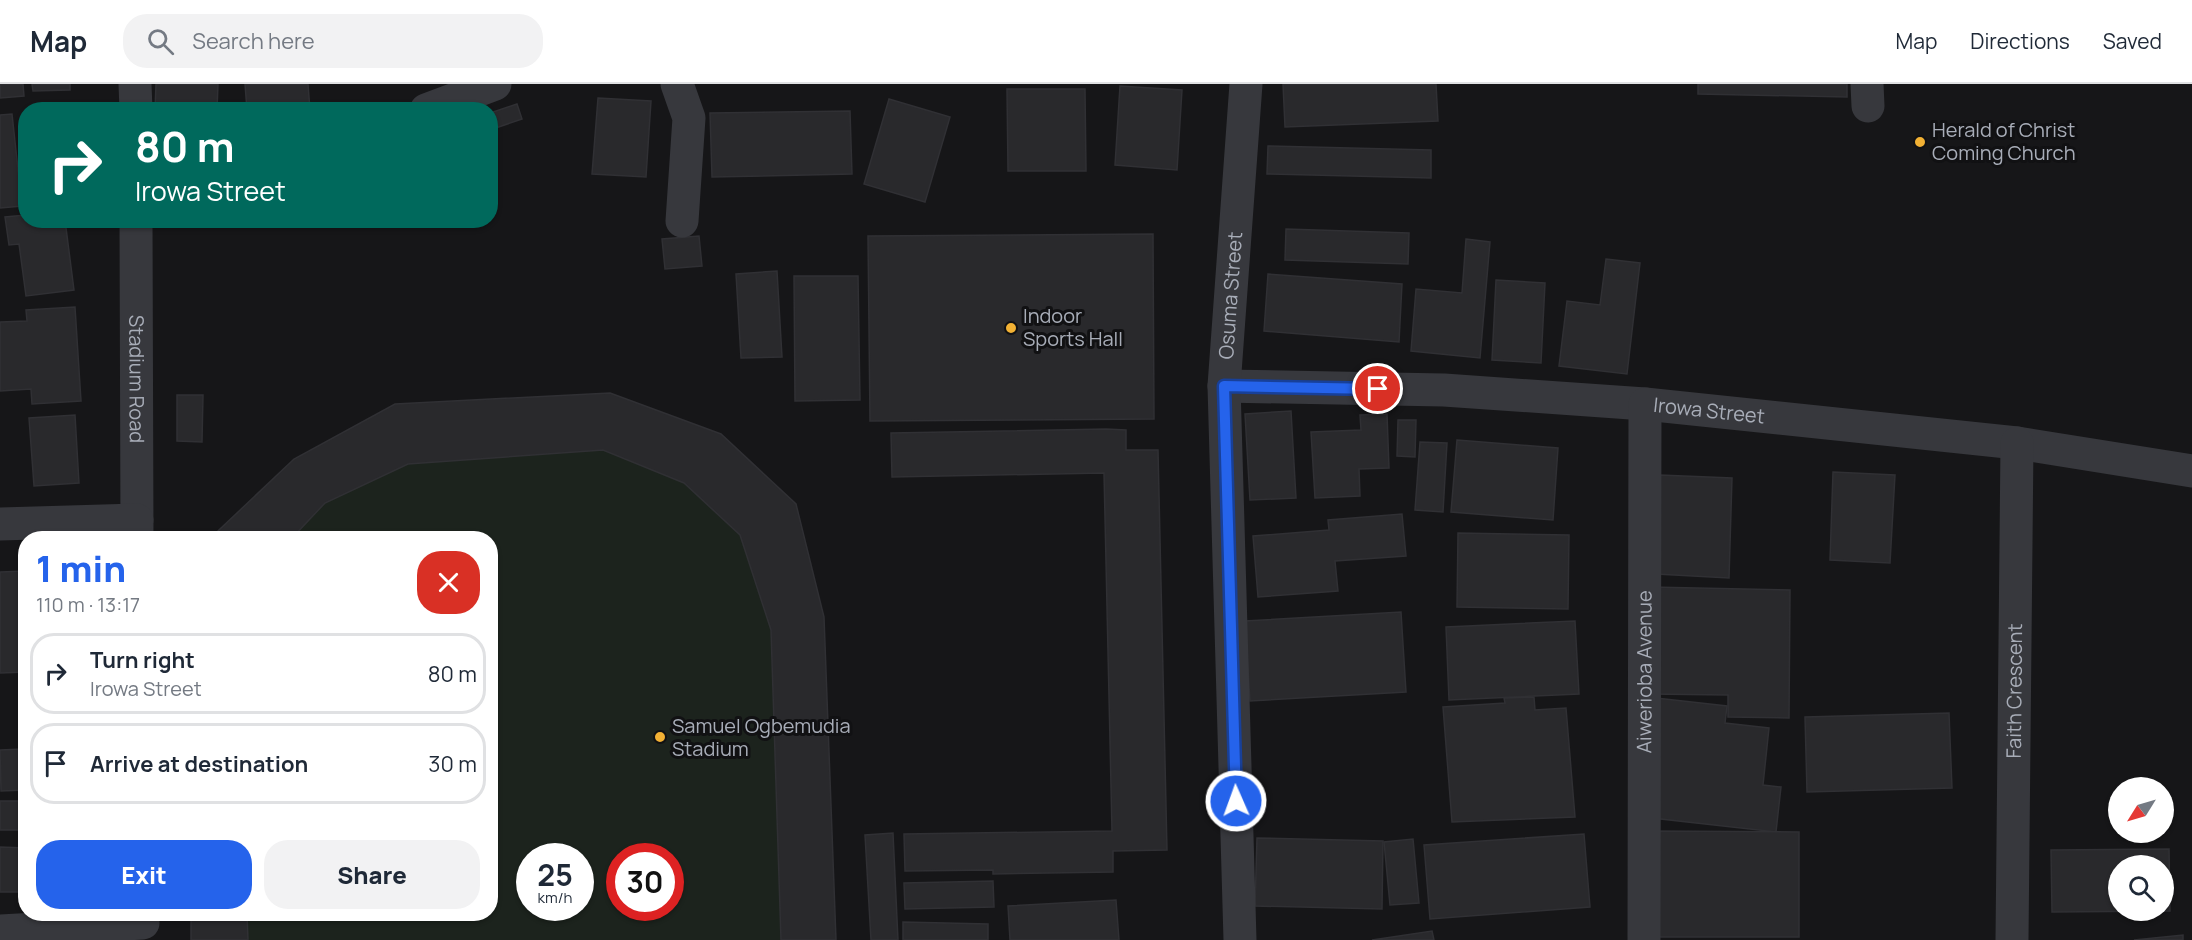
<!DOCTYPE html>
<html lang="en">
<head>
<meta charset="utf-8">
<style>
  :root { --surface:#fff; --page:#f2f2f3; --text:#1f2937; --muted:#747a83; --line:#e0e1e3; --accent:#2563eb }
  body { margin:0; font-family:Manrope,sans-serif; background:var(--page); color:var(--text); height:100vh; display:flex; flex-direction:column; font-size:22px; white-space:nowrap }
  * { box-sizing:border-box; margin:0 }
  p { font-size:20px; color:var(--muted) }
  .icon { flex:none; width:33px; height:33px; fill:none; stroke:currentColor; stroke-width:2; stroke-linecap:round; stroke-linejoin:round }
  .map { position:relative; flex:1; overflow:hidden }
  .details { position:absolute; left:18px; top:447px; width:480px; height:390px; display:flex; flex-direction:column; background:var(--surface); border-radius:24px; box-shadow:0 2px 4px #0004 }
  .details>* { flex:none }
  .banner { position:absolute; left:18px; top:18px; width:480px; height:126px; border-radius:24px; box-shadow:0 2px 4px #0004; background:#00695c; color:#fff; overflow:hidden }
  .needle { width:39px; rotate:233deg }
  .fabs { position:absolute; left:2108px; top:693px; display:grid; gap:12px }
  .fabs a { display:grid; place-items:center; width:66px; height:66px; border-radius:50%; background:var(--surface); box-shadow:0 2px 4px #0004; font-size:30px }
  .speed { position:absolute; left:516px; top:759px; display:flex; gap:12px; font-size:30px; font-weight:700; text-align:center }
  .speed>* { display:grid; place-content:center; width:78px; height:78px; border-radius:50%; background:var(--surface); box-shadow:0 2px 4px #0004; line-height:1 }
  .speed small { font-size:15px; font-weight:400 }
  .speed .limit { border:9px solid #d22; background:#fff; color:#111 }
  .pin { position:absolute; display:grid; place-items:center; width:51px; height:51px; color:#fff; margin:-26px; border:3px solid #fff; border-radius:50%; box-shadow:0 2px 6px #0007 }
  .me { position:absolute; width:66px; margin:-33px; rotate:358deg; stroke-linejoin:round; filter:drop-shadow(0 0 4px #0008) }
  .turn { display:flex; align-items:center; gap:21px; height:126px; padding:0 18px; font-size:27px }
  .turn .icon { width:78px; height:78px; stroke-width:2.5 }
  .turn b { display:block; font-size:42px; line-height:51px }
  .round { display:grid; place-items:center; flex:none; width:63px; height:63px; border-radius:24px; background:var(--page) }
  .head { display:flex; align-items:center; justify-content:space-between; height:102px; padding:0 18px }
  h1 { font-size:36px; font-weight:800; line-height:45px; color:var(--accent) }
  .button { display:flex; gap:12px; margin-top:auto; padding:12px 18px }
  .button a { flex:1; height:69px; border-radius:24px; background:var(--accent); color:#fff; font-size:24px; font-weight:800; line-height:69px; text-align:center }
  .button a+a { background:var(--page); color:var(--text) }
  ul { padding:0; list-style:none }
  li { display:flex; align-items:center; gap:18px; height:81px; margin:0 12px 9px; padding:0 6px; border:3px solid var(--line); border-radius:24px }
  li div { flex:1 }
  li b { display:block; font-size:22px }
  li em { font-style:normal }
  header { display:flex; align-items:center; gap:36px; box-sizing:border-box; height:84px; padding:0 30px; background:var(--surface); border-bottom:2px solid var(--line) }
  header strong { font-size:28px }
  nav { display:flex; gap:33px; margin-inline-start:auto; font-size:21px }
  .search { width:420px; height:54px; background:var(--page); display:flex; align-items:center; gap:15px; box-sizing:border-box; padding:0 21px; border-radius:24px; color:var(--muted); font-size:22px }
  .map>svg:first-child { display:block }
  .green { fill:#1c231d; fill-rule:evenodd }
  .building { fill:#29292c; stroke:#303034; stroke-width:1.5; fill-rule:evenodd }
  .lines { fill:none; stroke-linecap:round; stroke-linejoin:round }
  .minor { stroke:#37383d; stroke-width:33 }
  .route-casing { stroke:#184099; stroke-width:15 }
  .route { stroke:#2563eb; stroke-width:10 }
  .poi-dot { fill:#f2b134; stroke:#111113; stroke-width:2 }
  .labels { text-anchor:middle; stroke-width:6; stroke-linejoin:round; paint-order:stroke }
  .poi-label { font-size:20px; fill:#a8adb8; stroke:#111113; text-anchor:start }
  .street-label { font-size:20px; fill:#a8adb8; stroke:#111113 }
</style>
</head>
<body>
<header>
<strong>Map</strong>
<div class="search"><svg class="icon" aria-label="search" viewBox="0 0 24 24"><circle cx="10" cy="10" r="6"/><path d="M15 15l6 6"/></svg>Search here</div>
<nav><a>Map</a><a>Directions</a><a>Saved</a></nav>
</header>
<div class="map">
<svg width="2192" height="856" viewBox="0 0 2192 856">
  <rect width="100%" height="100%" fill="#161618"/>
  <!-- green -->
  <path class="green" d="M 610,309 L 796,420 L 824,533 L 836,856 L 191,856 L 191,830 L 490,830 L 490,454 L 216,454 L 218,447 L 294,375 L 395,320 ZM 530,772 L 580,772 L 580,824 L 530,824 ZM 620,772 L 670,772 L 670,824 L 620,824 Z"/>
  <!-- building -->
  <g class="building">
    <path d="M 0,0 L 23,0 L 24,12 L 0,14 Z"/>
    <path d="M 32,0 L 70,0 L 70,6 L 33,7 Z"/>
    <path d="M 156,0 L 218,0 L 217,26 L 155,26 Z"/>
    <path d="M 245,0 L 308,0 L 310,26 L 247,26 Z"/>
    <path d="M 1283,0 L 1436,0 L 1438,37 L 1285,43 Z"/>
    <path d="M 1698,0 L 1847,0 L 1847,13 L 1698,10 Z"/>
    <path d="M 1120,2 L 1182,6 L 1177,86 L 1115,81 Z"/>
    <path d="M 1007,5 L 1085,5 L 1086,87 L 1008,87 Z"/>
    <path d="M 598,14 L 651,17 L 646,93 L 592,90 Z"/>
    <path d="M 889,15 L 950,33 L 925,118 L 864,100 Z"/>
    <path d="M 517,20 L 522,35 L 490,46 L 490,29 Z"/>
    <path d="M 850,27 L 852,90 L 712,93 L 710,29 Z"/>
    <path d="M 12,30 L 22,122 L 0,124 L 0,31 Z"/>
    <path d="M 1268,62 L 1431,66 L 1431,94 L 1267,90 Z"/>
    <path d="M 26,131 L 26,136 L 65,136 L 74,206 L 26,212 L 19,160 L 9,161 L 5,133 Z"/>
    <path d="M 1286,145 L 1409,149 L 1408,180 L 1285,176 Z"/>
    <path d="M 1153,150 L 1154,335 L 870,337 L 868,152 Z"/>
    <path d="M 699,152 L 702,182 L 665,185 L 662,155 Z"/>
    <path d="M 1466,155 L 1490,158 L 1480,274 L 1411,267 L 1416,205 L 1462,209 Z"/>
    <path d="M 1606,175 L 1640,179 L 1627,290 L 1559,282 L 1567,217 L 1600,221 Z"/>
    <path d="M 777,187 L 782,273 L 741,274 L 736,190 Z"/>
    <path d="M 1268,190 L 1402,200 L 1399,258 L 1264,247 Z"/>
    <path d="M 794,192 L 858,192 L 860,316 L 795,317 Z"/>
    <path d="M 1496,196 L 1545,199 L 1541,279 L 1492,276 Z"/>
    <path d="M 75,223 L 81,317 L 32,320 L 31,305 L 0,307 L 0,238 L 27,237 L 26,226 Z"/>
    <path d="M 610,309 L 721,350 L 796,420 L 824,533 L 836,856 L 781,856 L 771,546 L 740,451 L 684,399 L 603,366 L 408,380 L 325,419 L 292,454 L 216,454 L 218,447 L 294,375 L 395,320 Z"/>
    <path d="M 177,311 L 203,311 L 202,358 L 177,357 Z"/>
    <path d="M 1291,327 L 1296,414 L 1250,416 L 1245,330 Z"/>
    <path d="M 1387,330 L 1389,384 L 1359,385 L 1360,412 L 1315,414 L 1311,348 L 1361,346 L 1360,331 Z"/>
    <path d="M 75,331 L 79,399 L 34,402 L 29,334 Z"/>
    <path d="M 1398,336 L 1416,336 L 1415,373 L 1397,372 Z"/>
    <path d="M 1106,345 L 1126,346 L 1126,366 L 1158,366 L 1167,766 L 1113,767 L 1113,788 L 993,790 L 993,786 L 905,787 L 904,750 L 1112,747 L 1104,389 L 892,393 L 891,349 Z"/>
    <path d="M 1457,356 L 1558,364 L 1553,436 L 1451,428 Z"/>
    <path d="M 1420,358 L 1447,359 L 1443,428 L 1415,426 Z"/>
    <path d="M 1833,388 L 1895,391 L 1890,479 L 1830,476 Z"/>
    <path d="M 1660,391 L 1732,394 L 1729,494 L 1656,490 Z"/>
    <path d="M 1402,430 L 1406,472 L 1335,477 L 1338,507 L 1258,513 L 1253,452 L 1329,446 L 1328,436 Z"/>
    <path d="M 1458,449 L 1569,451 L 1568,525 L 1457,523 Z"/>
    <path d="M 26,487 L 26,588 L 0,589 L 0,488 Z"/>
    <path d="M 1650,503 L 1790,506 L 1789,634 L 1728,633 L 1728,611 L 1649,610 Z"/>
    <path d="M 1401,528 L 1406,608 L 1250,617 L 1245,537 Z"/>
    <path d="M 1575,537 L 1579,610 L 1449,616 L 1446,543 Z"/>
    <path d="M 20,598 L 26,598 L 26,706 L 1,707 L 0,666 L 22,665 Z"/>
    <path d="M 1534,613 L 1535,626 L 1566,624 L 1575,733 L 1452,738 L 1443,623 L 1505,619 L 1504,614 Z"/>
    <path d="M 1656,614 L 1727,622 L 1725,639 L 1769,644 L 1763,701 L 1781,703 L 1776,748 L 1643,733 Z"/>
    <path d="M 1949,629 L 1952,704 L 1807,708 L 1805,633 Z"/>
    <rect x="0" y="717" width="26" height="29"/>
    <path d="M 1652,747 L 1799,748 L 1799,853 L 1652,853 Z"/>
    <path d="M 893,749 L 898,856 L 871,856 L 865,751 Z"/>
    <path d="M 1584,750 L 1590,823 L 1430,835 L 1424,761 Z"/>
    <path d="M 1257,754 L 1383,757 L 1382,825 L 1255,822 Z"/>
    <path d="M 1413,755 L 1419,819 L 1390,821 L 1384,758 Z"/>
    <path d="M 0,763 L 26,764 L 26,808 L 0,808 Z"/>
    <path d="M 2169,765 L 2170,827 L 2052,828 L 2051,766 ZM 2118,782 L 2163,782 L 2163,826 L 2118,826 Z"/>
    <path d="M 993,797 L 994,823 L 905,825 L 904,799 Z"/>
    <path d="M 1116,816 L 1119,856 L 1010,856 L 1008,822 Z"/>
    <path d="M 191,830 L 247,830 L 248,856 L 191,856 Z"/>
    <path d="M 903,838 L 988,840 L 988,856 L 903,856 Z"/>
    <path d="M 1432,847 L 1434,856 L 1372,856 Z"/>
    <path d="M 2183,851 L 2183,856 L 2134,856 Z"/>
  </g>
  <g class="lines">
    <!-- minor -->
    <g class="minor">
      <path d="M 135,0 L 136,26"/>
      <path d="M 677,0 L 689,34 L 682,137"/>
      <path d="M 1867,0 L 1868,22"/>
      <path d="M 426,26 L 495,0"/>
      <path id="s1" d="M 136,136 L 137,454"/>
      <path id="s2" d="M 1224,302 L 1444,306 L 1645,320 L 2017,359 L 2192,387"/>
      <path d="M 0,440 L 137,436"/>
      <path d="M 0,847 L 143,839"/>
      <path id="s3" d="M 1240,856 L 1224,302 L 1246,0"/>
      <path id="s4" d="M 1644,856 L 1645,320"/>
      <path id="s5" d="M 2012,856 L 2017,359"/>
    </g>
  </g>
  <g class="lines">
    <defs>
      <path id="route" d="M 1236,717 L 1224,302 L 1378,305"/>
    </defs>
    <!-- route casing -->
    <use href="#route" class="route-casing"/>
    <!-- route -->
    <use href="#route" class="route"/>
  </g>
  <!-- markers -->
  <g class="poi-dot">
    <circle cx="1920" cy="58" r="6"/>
    <circle cx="1011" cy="244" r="6"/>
    <circle cx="660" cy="653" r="6"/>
  </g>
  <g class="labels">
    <!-- poi labels -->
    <g class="poi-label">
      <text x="1932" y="53">Herald of Christ<tspan x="1932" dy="23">Coming Church</tspan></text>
      <text x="1023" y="239">Indoor<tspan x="1023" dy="23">Sports Hall</tspan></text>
      <text x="672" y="649">Samuel Ogbemudia<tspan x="672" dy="23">Stadium</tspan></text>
    </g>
    <!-- street labels -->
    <g class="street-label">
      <text dy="7" stroke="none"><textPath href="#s3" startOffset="645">Osuma Street</textPath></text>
      <text dy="7" stroke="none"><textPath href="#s1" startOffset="159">Stadium Road</textPath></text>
      <text dy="7" stroke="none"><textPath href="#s2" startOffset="486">Irowa Street</textPath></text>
      <text dy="7" stroke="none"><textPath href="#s4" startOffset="268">Aiwerioba Avenue</textPath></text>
      <text dy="7" stroke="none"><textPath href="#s5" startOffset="249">Faith Crescent</textPath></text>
    </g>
  </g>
</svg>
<div class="fabs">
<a><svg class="needle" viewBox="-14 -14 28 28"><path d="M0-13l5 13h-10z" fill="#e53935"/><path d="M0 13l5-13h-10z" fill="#747a83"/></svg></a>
<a><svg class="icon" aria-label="search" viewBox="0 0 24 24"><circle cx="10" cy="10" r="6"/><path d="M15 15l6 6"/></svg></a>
</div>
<div class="speed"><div>25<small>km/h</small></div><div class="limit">30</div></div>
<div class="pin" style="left:1378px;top:305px;background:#d93025"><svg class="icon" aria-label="arrive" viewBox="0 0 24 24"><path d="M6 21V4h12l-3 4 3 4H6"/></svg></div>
<svg class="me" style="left:1236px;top:717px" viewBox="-20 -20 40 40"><circle r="17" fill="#2563eb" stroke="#fff" stroke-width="3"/><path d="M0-11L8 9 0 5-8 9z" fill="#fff"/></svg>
<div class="banner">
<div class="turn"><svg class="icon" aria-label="right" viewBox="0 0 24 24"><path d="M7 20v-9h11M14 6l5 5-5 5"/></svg><div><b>80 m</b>Irowa Street</div></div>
</div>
<section class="details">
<div class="head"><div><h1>1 min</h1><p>110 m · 13:17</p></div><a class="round" style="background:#d93025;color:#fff"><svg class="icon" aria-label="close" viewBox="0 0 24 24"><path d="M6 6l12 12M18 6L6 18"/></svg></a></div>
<ul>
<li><svg class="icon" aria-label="right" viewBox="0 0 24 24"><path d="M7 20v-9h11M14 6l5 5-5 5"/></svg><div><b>Turn right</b><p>Irowa Street</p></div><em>80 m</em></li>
<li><svg class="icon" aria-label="arrive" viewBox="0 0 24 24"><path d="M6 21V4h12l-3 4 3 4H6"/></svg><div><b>Arrive at destination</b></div><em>30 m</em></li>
</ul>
<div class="button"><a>Exit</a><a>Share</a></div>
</section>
</div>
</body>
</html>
